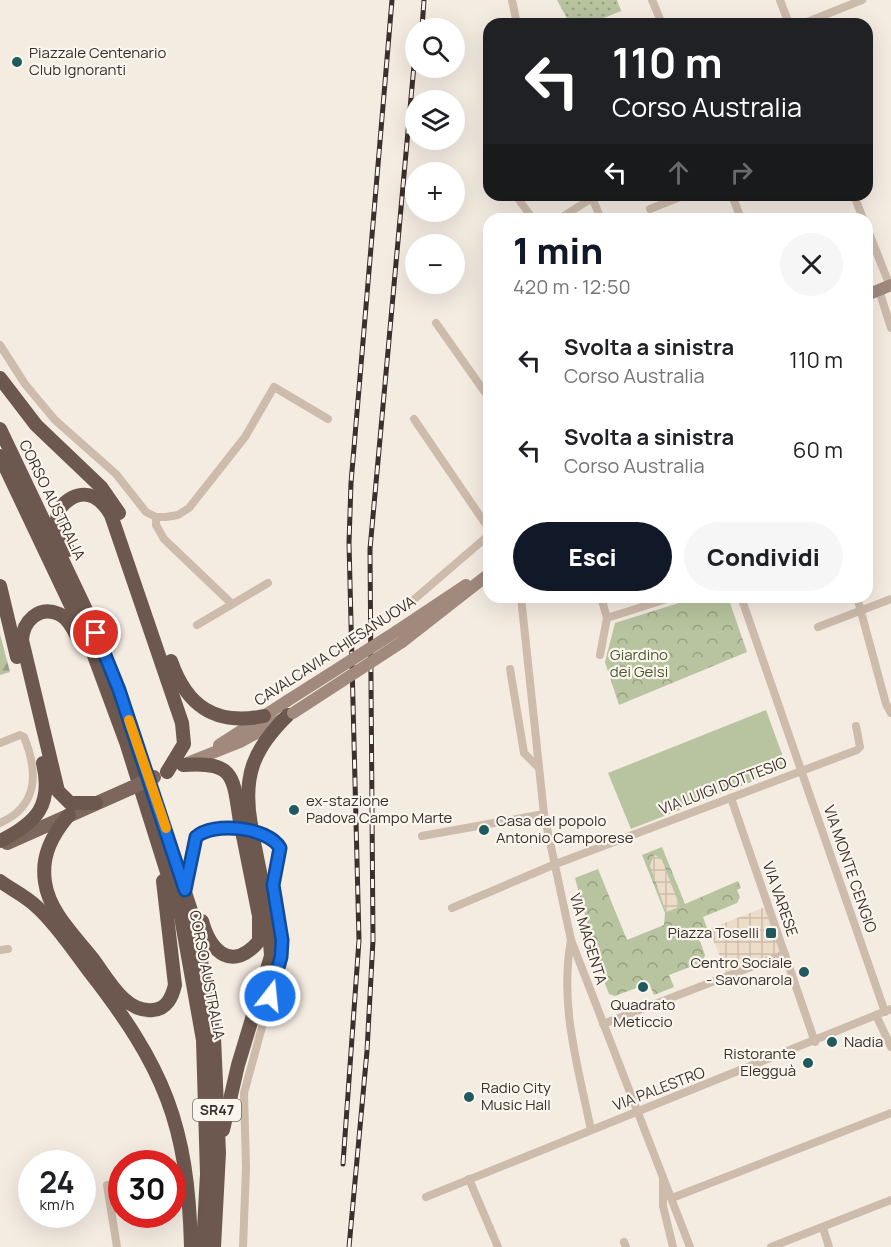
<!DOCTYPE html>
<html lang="it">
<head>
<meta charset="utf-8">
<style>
  :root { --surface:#fff; --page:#f6f6f6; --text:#202124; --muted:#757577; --accent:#111827 }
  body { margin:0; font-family:Manrope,sans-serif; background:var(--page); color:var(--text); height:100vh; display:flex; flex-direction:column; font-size:22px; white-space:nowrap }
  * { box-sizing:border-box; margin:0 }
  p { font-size:20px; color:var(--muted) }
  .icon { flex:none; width:33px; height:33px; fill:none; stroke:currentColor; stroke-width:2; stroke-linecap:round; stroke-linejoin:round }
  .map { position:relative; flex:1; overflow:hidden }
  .side { position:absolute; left:483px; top:213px; width:390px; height:390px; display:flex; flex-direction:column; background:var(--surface); border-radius:18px; box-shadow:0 6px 24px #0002 }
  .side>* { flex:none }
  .banner { position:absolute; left:483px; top:18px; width:390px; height:183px; border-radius:18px; box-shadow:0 6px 24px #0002; background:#202124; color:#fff; overflow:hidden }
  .tools { position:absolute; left:405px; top:18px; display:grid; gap:12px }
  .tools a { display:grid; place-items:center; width:60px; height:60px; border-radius:50%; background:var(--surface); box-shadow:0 6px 24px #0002; font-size:30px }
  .speed { position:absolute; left:18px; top:1150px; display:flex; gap:12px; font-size:30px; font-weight:700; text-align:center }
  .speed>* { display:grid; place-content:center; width:78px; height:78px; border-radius:50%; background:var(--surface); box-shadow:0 6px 24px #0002; line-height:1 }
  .speed small { font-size:15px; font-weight:400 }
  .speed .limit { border:9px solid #d22; background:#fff; color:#111 }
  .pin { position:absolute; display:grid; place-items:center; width:51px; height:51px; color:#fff; margin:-26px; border:3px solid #fff; border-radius:50%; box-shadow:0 2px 6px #0007 }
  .me { position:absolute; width:66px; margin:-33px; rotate:16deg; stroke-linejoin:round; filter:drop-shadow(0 0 4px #0008) }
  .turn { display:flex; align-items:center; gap:21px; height:126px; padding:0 30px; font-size:27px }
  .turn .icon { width:78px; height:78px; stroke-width:2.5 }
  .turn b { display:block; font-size:42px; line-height:51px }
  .lanes { display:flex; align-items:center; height:57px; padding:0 30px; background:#0003; justify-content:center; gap:30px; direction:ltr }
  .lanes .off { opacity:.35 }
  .round { display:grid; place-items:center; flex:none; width:63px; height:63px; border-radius:32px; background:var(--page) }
  .overview { display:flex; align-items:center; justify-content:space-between; height:102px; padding:0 30px }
  h1 { font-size:36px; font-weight:800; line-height:45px; color:var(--accent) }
  .primary-button { display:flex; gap:12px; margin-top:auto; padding:12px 30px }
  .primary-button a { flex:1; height:69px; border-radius:36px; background:var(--accent); color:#fff; font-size:24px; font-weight:800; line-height:69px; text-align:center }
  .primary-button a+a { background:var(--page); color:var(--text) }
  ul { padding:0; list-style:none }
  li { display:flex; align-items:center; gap:18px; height:90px; padding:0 30px }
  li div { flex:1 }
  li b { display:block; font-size:22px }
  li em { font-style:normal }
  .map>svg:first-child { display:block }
  .grass { fill:url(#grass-dots) }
  .forest { fill:url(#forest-firs) }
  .park { fill:url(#park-crowns) }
  .pitch { fill:#b8c4a0 }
  .plaza { fill:url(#plaza-grid) }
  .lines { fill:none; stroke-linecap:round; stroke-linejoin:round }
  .minor { stroke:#cdbbac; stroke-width:8 }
  .secondary { stroke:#a18a7d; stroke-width:12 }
  .primary { stroke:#7d675c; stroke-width:14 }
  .trunk { stroke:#6c584f; stroke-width:14 }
  .rail-casing { stroke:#3b302b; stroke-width:5 }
  .rail { stroke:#fbf5ee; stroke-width:3; stroke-dasharray:9; stroke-linecap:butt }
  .secondary-bridge { stroke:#a18a7d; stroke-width:12 }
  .primary-bridge { stroke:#7d675c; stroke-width:14 }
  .trunk-bridge { stroke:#6c584f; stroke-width:14 }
  .route-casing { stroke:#114b97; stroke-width:15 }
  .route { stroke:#1a73e8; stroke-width:10 }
  .slow { stroke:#f59e0b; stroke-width:10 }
  .poi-dot { fill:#1f5a5e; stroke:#fbf5ee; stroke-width:2 }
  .labels { text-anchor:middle; stroke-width:4.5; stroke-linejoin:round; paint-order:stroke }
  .shield { fill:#fbf5ee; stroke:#756b66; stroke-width:1.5 }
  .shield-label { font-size:14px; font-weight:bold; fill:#3b302b }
  .poi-label { font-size:15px; fill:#3b302b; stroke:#fbf5ee; text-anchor:start }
  .street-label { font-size:15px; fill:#3b302b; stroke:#fbf5ee }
  .park-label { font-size:15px; fill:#4a5a2e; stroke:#fbf5ee }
</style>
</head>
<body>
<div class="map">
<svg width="891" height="1247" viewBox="0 0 891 1247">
  <defs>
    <pattern id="grass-dots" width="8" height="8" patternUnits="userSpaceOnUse" patternTransform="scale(1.5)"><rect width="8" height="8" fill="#b8c4a0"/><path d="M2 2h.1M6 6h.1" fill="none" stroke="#97a083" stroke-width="1.8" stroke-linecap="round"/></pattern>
    <pattern id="forest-firs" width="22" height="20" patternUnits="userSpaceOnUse" patternTransform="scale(1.5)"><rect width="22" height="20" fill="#b8c4a0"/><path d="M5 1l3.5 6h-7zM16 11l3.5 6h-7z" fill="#97a083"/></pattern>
    <pattern id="park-crowns" width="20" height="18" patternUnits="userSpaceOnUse" patternTransform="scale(1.5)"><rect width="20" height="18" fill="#b8c4a0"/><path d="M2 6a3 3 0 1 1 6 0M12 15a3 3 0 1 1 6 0" fill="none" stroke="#97a083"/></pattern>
    <pattern id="plaza-grid" width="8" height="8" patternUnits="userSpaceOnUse" patternTransform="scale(1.5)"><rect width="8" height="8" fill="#ecdcc8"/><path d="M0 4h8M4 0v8" fill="none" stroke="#cbbdac"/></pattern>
  </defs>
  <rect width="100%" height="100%" fill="#f4ebe1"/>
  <!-- grass -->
  <path class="grass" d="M 557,0 L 617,0 L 621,11 L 589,24 L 570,24 Z"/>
  <!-- forest -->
  <path class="forest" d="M 0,634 L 10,672 L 0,675 Z"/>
  <!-- park -->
  <g class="park">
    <path d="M 698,597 L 728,597 L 747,652 L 619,705 L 605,662 L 615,623 Z"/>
    <path d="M 662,847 L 685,904 L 738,881 L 741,888 L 737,890 L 740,897 L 737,903 L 703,917 L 707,928 L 697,933 L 705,955 L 703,962 L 669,975 L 674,987 L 654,995 L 649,983 L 615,996 L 609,994 L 600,971 L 575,878 L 598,869 L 627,940 L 664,925 L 665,913 L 642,855 Z"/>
  </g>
  <!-- pitch -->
  <path class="pitch" d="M 766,710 L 787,768 L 631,829 L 608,773 Z"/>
  <!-- plaza -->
  <g class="plaza">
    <path d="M 654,854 L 662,860 L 680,907 L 666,912 L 650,866 Z"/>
    <path d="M 768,906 L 785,954 L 728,977 L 709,929 Z"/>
  </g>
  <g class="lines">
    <!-- minor -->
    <g class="minor">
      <path d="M 512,0 L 517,24"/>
      <path d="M 652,0 L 662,24"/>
      <path d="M 780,0 L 789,24"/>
      <path d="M 802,24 L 862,0"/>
      <path d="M 591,195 L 601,219"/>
      <path d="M 732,195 L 741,219"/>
      <path d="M 854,195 L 863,219"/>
      <path d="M 519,200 L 533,219"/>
      <path d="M 650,209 L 685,195"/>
      <path d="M 559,219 L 592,198"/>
      <path d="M 867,228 L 890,286"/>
      <path d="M 879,290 L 891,328"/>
      <path d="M 436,323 L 489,398"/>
      <path d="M 0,345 L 25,384 L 55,420 L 116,474 L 146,512 L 156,517 L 166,517 L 178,515 L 189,508 L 245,437 L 274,387 L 328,419"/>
      <path d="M 414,419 L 489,529"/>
      <path d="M 156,517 L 156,525 L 164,539 L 232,604"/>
      <path d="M 521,597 L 544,814 L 571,940 L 690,1247"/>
      <path d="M 601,597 L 607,618"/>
      <path d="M 741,597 L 885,1012"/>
      <path d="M 857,597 L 886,704 L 891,713"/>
      <path d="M 411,602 L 489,535"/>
      <path d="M 197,625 L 268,583"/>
      <path d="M 818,627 L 891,599"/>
      <path d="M 600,655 L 607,618 L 673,597"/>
      <path d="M 510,669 L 524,753 L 538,767"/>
      <path d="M 0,743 L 20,735 L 24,737 C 38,771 39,806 0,823"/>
      <path d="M 731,798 L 815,1042"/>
      <path d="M 422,836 L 544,814"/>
      <path d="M 185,889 L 196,837 C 214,821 268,827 280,848 L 273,885 L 281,926 L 281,957 L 244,1093 L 246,1168 L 243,1247"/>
      <path d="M 452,908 L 553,865 L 857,750 L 860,747 L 856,726"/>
      <path d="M 571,940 C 559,1005 578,1066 591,1130"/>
      <path d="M 0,950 L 8,949"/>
      <path d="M 876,1015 L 891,1047"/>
      <path d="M 603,1024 L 785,954"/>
      <path d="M 469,1179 L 498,1247"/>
      <path d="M 663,1179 L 663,1206 L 673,1247"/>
      <path d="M 107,1185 L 117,1247"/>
      <path d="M 426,1197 L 891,1009"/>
      <path d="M 672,1198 L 891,1113"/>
      <path d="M 823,1228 L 829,1247"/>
      <path d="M 624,1242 L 626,1247"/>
      <path d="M 771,1247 L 891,1200"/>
    </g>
    <!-- secondary -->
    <g class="secondary">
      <path d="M 867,295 L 891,285"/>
      <path d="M 397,631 L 466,585"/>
      <path d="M 402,642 L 489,574"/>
      <path d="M 219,745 L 287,701"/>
      <path d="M 187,763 L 240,742 L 280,720"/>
    </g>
    <!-- primary -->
    <path class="primary" d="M 7,843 L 131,788"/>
    <!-- trunk -->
    <g class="trunk">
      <path d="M 0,378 L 36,425 L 101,487 L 119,513"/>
      <path d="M 0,429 L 88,614 L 119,690 L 194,920 L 214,1037 L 219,1153 L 214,1247"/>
      <path d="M 0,456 L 92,650 L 126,742 L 181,917 L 203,1040 L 207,1174 L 203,1247"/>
      <path d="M 68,550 C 64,542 58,532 57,523 C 55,504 78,489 94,497 C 102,501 107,508 111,515 L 182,723 L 184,744 L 167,772"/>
      <path d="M 0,586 L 17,657"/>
      <path d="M 77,637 C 73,628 68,618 59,614 C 38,605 23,622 22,640 L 58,791 L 70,803 L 96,803"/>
      <path d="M 171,661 C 187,707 216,726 264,716"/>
      <path d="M 183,765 C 235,761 233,776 240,822"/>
      <path d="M 69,815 C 52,835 41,856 45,882 C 49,912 75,936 93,959 C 108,979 125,1013 153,1010 C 167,1009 172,997 175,985 L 163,881"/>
      <path d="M 251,825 C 242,776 254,748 288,715"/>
      <path d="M 0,841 C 36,823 53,806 43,763"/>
      <path d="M 0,881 C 12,890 26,896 37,907 C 57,925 73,950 89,971 C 164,1067 188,1124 191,1247"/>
      <path d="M 202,921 C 211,953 233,972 259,941 L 259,916 L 243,836"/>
      <path d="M 223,1130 L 238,1065 L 271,956 L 268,912 L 253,837"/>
    </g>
    <defs>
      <g id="rail">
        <path d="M 422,28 L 424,0"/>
        <path d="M 343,1164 L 359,940 L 349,543 L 351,483 L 392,0"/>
        <path d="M 349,1247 L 367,1051 L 373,940 L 370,549 L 416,43"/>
      </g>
    </defs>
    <!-- rail casing -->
    <use href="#rail" class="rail-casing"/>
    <!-- rail -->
    <use href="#rail" class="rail"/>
    <!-- secondary-bridge -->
    <g class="secondary-bridge">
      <path d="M 287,701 L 397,631"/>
      <path d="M 293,713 L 402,642"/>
    </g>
    <!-- primary-bridge -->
    <path class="primary-bridge" d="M 131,788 L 154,777"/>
    <!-- trunk-bridge -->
    <g class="trunk-bridge">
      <path d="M 240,822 L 243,836"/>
      <path d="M 251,825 L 253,837"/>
    </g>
  </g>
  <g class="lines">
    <defs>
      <path id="route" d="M 96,633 L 119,690 L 185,890 L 196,837 C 213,821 268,827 280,848 L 273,885 L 282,940 L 281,957 L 270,996"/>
    </defs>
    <!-- route casing -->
    <use href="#route" class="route-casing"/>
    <!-- route -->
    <use href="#route" class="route"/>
    <!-- slow -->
    <path class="slow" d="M 129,720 L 166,828"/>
  </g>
  <!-- markers -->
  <g class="poi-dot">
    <circle cx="17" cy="62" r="6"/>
    <circle cx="294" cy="810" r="6"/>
    <circle cx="484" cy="830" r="6"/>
    <rect x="765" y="927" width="12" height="12" rx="3"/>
    <circle cx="804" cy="972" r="6"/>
    <circle cx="643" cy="987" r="6"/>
    <circle cx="832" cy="1042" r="6"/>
    <circle cx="808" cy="1063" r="6"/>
    <circle cx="469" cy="1097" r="6"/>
  </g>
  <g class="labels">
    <!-- shield labels -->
    <rect class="shield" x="193" y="1099" width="48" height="22" rx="4.5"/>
    <g class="shield-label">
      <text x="217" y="1115">SR47</text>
    </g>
    <!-- poi labels -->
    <g class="poi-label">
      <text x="29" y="58">Piazzale Centenario<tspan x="29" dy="17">Club Ignoranti</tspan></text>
      <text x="306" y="806">ex-stazione<tspan x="306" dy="17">Padova Campo Marte</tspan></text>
      <text x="496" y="826">Casa del popolo<tspan x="496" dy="17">Antonio Camporese</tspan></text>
      <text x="759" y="938" text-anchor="end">Piazza Toselli</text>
      <text x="792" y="968" text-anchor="end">Centro Sociale<tspan x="792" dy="17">- Savonarola</tspan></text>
      <text x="643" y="1010" text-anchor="middle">Quadrato<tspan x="643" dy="17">Meticcio</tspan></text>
      <text x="844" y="1047">Nadia</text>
      <text x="796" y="1059" text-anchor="end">Ristorante<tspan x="796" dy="17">Elegguà</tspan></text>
      <text x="481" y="1093">Radio City<tspan x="481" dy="17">Music Hall</tspan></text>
    </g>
    <!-- street labels -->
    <g class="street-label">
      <text transform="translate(52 500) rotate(64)" y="5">CORSO AUSTRALIA</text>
      <text transform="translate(335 651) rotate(-33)" y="5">CAVALCAVIA CHIESANUOVA</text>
      <text transform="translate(723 786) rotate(-21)" y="5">VIA LUIGI DOTTESIO</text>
      <text transform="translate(850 869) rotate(71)" y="5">VIA MONTE CENGIO</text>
      <text transform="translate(780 899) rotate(71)" y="5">VIA VARESE</text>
      <text transform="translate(588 939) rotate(73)" y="5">VIA MAGENTA</text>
      <text transform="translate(207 975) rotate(79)" y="5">CORSO AUSTRALIA</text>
      <text transform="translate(659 1089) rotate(-21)" y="5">VIA PALESTRO</text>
    </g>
    <!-- park labels -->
    <g class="park-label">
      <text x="639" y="660">Giardino<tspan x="639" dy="17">dei Gelsi</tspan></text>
    </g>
  </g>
</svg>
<div class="tools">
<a><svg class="icon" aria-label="search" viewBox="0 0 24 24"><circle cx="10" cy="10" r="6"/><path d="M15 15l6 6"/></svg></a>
<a><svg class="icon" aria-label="layers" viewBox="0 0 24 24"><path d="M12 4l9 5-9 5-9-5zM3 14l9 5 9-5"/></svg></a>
<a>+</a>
<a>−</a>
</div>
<div class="speed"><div>24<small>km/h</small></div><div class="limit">30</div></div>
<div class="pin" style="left:96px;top:633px;background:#d93025"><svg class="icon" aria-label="arrive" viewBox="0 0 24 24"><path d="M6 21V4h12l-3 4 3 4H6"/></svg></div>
<svg class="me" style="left:270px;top:996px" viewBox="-20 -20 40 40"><circle r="17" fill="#1a73e8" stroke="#fff" stroke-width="3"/><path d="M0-11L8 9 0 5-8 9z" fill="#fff"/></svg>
<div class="banner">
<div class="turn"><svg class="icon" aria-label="left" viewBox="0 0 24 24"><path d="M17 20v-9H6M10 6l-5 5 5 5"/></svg><div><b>110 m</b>Corso Australia</div></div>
<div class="lanes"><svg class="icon" aria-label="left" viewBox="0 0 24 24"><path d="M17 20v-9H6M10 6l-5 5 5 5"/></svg><svg class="icon off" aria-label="ahead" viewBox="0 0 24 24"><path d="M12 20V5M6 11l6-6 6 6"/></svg><svg class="icon off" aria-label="right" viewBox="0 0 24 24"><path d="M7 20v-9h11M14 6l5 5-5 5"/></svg></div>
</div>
<section class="side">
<div class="overview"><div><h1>1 min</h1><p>420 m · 12:50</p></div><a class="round"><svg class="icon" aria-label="close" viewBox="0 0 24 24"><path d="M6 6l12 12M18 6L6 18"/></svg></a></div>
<ul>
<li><svg class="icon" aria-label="left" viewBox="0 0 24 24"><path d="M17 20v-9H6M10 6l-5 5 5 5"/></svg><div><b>Svolta a sinistra</b><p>Corso Australia</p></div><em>110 m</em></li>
<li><svg class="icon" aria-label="left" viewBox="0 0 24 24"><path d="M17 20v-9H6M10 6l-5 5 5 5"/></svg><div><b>Svolta a sinistra</b><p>Corso Australia</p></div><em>60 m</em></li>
</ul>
<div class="primary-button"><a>Esci</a><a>Condividi</a></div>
</section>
</div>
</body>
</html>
